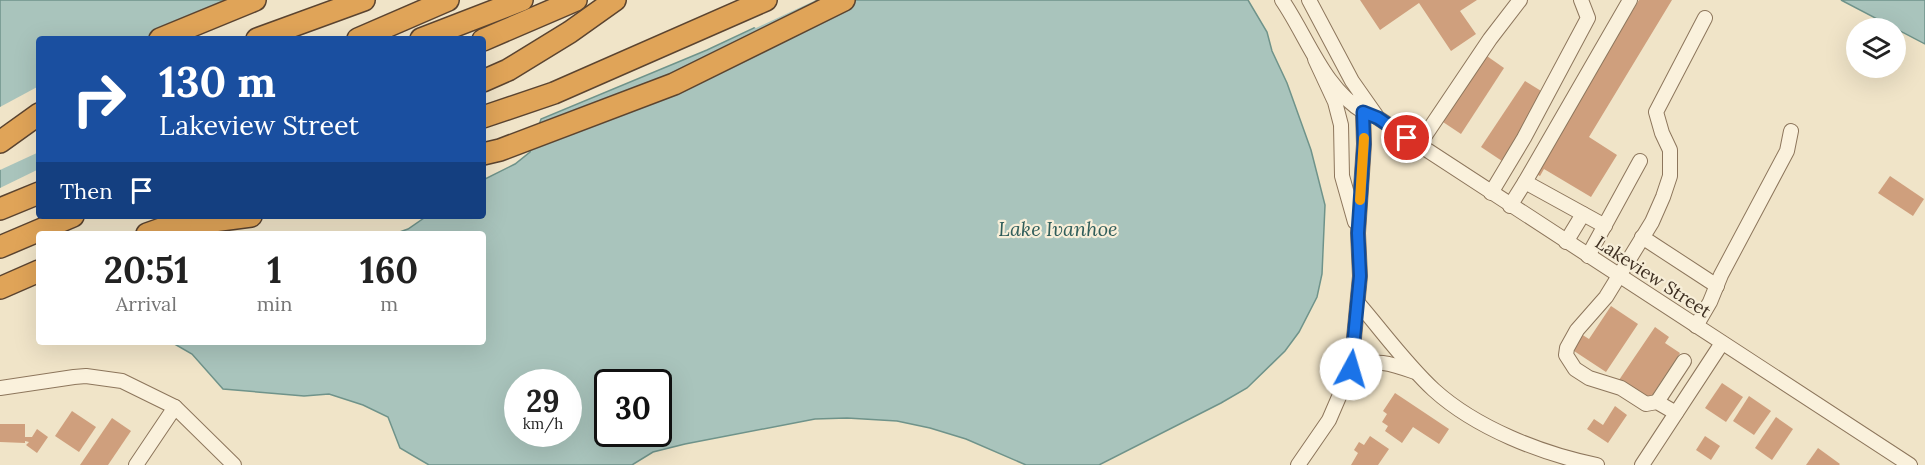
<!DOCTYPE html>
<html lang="en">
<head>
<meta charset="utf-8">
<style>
  :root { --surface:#fff; --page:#f6f6f6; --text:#222; --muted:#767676 }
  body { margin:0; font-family:Lora,serif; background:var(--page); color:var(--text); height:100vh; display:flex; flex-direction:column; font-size:22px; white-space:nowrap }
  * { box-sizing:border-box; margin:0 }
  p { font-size:20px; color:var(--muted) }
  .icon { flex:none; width:33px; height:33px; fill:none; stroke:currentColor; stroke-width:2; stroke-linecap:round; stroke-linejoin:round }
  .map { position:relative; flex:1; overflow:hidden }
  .sheet { position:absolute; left:36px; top:231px; width:450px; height:114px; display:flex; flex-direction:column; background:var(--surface); border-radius:6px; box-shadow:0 6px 24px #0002 }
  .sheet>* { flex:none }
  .guide { position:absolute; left:36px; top:36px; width:450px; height:183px; border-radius:6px; box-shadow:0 6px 24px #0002; background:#1a4fa0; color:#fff; overflow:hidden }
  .controls { position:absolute; left:1846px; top:18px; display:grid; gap:12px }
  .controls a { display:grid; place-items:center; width:60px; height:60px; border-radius:50%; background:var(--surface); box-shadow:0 6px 24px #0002; font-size:30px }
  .speed { position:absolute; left:504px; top:369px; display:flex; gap:12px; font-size:30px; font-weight:700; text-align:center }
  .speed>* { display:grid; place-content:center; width:78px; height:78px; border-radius:50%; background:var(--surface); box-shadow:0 6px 24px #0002; line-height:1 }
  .speed small { font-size:15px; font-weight:400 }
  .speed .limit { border:3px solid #111; border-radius:9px; background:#fff; color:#111 }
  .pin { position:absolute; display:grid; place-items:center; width:51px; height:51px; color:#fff; margin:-26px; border:3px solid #fff; border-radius:50%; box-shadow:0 2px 6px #0007 }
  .me { position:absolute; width:66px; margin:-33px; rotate:6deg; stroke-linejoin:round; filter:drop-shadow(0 0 4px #0008) }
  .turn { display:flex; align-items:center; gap:21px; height:126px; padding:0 24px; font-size:27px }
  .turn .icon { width:78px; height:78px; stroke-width:2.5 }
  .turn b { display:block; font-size:42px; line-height:51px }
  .then { display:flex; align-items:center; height:57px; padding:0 24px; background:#0003; gap:12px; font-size:22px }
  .eta { display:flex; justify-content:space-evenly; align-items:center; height:102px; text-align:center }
  .eta b { font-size:36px; font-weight:700; line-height:42px }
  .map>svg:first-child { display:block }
  .water { fill:#a9c4bc; stroke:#6f938a; stroke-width:1.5; fill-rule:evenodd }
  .pier { fill:#f0e4c8 }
  .building { fill:#cf9f7d }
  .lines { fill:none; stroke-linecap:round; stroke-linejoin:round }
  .minor-casing { stroke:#8d765c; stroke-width:16 }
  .highway-casing { stroke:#5b4430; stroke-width:24 }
  .minor { stroke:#faf1dc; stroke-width:14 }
  .highway { stroke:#e0a458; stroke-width:21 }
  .route-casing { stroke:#114b97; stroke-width:15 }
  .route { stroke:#1a73e8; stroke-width:10 }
  .slow { stroke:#f59e0b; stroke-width:10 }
  .labels { text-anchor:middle; stroke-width:4.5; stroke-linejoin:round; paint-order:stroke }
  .street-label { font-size:18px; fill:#3d2e20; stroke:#f7eed8 }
  .water-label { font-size:20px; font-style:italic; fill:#2f5d5a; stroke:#f7eed8 }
</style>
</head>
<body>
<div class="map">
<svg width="1925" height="465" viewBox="0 0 1925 465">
  <rect width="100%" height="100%" fill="#f0e4c8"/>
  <!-- water -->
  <g class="water">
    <path d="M 0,0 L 231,0 L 171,39 L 39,39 L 39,216 L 55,234 L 0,194 Z"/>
    <path d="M 776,0 L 1248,0 L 1267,32 L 1272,51 L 1287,83 L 1311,150 L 1325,205 L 1322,274 L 1317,297 L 1299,332 L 1285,351 L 1247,388 L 1221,403 L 1099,465 L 1026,465 L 966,439 L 930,428 L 897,421 L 847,418 L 815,419 L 685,444 L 653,452 L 632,465 L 429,465 L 400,448 L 388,417 L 363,405 L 329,394 L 304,396 L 223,389 L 192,354 L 171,342 L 483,342 L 483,234 L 394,234 L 408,229 L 427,216 L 483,216 L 483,180 L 515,164 L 530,152 L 541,119 L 707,50 L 754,28 ZM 518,382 L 568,382 L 568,434 L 518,434 ZM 608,382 L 658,382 L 658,434 L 608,434 Z"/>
    <path d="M 1841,0 L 1925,0 L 1925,44 Z"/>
  </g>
  <!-- pier -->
  <g class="pier">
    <path d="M 773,0 L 816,0 L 756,28 L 752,26 Z"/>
    <path d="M 39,86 L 39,152 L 0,170 L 0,107 Z"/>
    <path d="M 39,169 L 39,216 L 130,216 L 152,234 L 50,234 L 0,198 L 0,188 Z"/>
  </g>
  <!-- building -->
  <g class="building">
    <path d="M 1360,0 L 1477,0 L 1460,11 L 1476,34 L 1451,51 L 1419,3 L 1380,30 Z"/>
    <path d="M 1639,0 L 1672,0 L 1589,137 L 1617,155 L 1591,197 L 1544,169 L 1540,176 L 1534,173 Z"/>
    <path d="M 1484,54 L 1504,68 L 1461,134 L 1440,120 Z"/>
    <path d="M 1525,81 L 1546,94 L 1502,161 L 1481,147 Z"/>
    <path d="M 1890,176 L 1924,199 L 1913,216 L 1878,193 Z"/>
    <path d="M 1611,306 L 1638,324 L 1606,372 L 1571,349 L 1581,334 L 1589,339 Z"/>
    <path d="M 1655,327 L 1669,337 L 1665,343 L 1680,353 L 1649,400 L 1619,380 Z"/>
    <path d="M 1722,383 L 1743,397 L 1726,422 L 1705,408 Z"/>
    <path d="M 1395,393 L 1449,429 L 1439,444 L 1413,427 L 1402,443 L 1385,431 L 1388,426 L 1382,422 L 1387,414 L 1383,411 Z"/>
    <path d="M 1749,396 L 1771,411 L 1754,435 L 1733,421 Z"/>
    <path d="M 1615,406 L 1627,415 L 1608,443 L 1587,429 L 1594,419 L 1603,425 Z"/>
    <path d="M 72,411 L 96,427 L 79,452 L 55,436 Z"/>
    <path d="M 1776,417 L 1793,429 L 1772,460 L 1755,448 Z"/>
    <path d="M 112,418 L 131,431 L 108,465 L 80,465 Z"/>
    <path d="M 0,424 L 25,424 L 25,437 L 32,437 L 37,429 L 48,437 L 37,453 L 26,445 L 29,442 L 25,441 L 25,443 L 0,442 Z"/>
    <path d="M 1370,436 L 1389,449 L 1378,465 L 1351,465 L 1358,453 L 1354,450 L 1359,442 L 1364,445 Z"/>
    <path d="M 1705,436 L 1720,446 L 1711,460 L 1696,450 Z"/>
    <path d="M 1818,448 L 1840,464 L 1839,465 L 1806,465 Z"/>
  </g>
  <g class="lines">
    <defs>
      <g id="minor">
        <path d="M 1282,0 C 1308,38 1323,88 1365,113"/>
        <path d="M 1309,0 L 1352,81 L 1378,118 L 1910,465"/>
        <path d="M 1315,59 L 1335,102 L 1341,125 L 1342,176 L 1355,222"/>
        <path d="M 1418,146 L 1490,39 L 1520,0"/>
        <path d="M 1491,193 L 1524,138 L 1588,18 L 1581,0"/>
        <path d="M 1510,206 L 1525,182"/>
        <path d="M 1605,226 L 1525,182 L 1630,0"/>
        <path d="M 1642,237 L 1717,286"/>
        <path d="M 1566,242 L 1583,214"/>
        <path d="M 1588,256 L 1640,161"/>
        <path d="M 1358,303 C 1383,332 1406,364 1434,390 C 1476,428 1542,454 1597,465"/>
        <path d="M 1696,326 L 1710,302 L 1721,275 L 1787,151 L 1791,131"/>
        <path d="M 1351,369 C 1377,358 1390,363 1415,372"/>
        <path d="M 0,388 L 74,377 L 86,376 L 122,381 L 175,407 L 234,465"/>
        <path d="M 1657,402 L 1684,361"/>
        <path d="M 1676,413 L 1657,402 L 1646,404 L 1621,388 L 1589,378 L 1575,369 L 1566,355 L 1567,348 L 1577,330 L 1606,297 L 1652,222 L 1663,197 L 1670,176 L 1670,150 L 1662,133 L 1656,112 L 1705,18"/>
        <path d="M 136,465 L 175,407"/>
        <path d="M 1298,465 L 1329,420 L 1351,369 L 1360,276 L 1358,233 L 1364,144 L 1363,112 L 1360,97"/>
        <path d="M 1642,465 L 1722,343"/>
      </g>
      <g id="highway">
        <path d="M 160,39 L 255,0"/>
        <path d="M 257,39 L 364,0"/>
        <path d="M 358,39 L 448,0"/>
        <path d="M 421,39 L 522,0"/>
        <path d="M 483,40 L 576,0"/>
        <path d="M 483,81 L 508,70 L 570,32 L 615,0"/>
        <path d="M 483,117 L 554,93 L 766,0"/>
        <path d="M 0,142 L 39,114"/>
        <path d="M 483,154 L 500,150 L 674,84 L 844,0"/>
        <path d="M 0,209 L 39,193"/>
        <path d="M 167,227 L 251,216"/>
        <path d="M 147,234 L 181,222"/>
        <path d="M 0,247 L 73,216"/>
        <path d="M 0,288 L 39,271"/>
      </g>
    </defs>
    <!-- minor casing -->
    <use href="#minor" class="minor-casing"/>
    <!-- highway casing -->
    <use href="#highway" class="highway-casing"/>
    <!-- minor -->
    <use href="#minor" class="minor"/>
    <!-- highway -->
    <use href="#highway" class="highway"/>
  </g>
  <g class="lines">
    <defs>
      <path id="route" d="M 1351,369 L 1360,276 L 1358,233 L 1364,144 L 1363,112 L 1378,118 L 1407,138"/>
    </defs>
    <!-- route casing -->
    <use href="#route" class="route-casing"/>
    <!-- route -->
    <use href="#route" class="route"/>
    <!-- slow -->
    <path class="slow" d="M 1360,200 L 1364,138"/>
  </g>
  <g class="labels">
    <!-- street labels -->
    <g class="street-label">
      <text transform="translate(1653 277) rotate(33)" y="6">Lakeview Street</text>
    </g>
    <!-- water labels -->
    <g class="water-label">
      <text x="1058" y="236">Lake Ivanhoe</text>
    </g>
  </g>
</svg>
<div class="controls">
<a><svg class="icon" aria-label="layers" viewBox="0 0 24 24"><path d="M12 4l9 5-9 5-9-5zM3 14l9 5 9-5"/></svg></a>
</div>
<div class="speed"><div>29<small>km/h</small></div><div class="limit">30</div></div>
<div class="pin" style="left:1407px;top:138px;background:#d93025"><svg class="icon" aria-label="arrive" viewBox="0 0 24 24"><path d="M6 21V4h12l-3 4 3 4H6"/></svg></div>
<svg class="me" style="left:1351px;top:369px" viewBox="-20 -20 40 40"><circle r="19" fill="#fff"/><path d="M0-13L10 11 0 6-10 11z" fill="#1a73e8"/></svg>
<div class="guide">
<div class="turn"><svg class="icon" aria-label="right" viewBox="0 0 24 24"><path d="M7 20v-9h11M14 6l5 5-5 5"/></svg><div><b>130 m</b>Lakeview Street</div></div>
<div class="then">Then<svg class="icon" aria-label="arrive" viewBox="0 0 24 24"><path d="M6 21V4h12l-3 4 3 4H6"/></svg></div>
</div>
<section class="sheet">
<div class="eta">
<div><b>20:51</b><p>Arrival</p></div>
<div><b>1</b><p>min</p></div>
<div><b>160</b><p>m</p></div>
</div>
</section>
</div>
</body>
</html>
